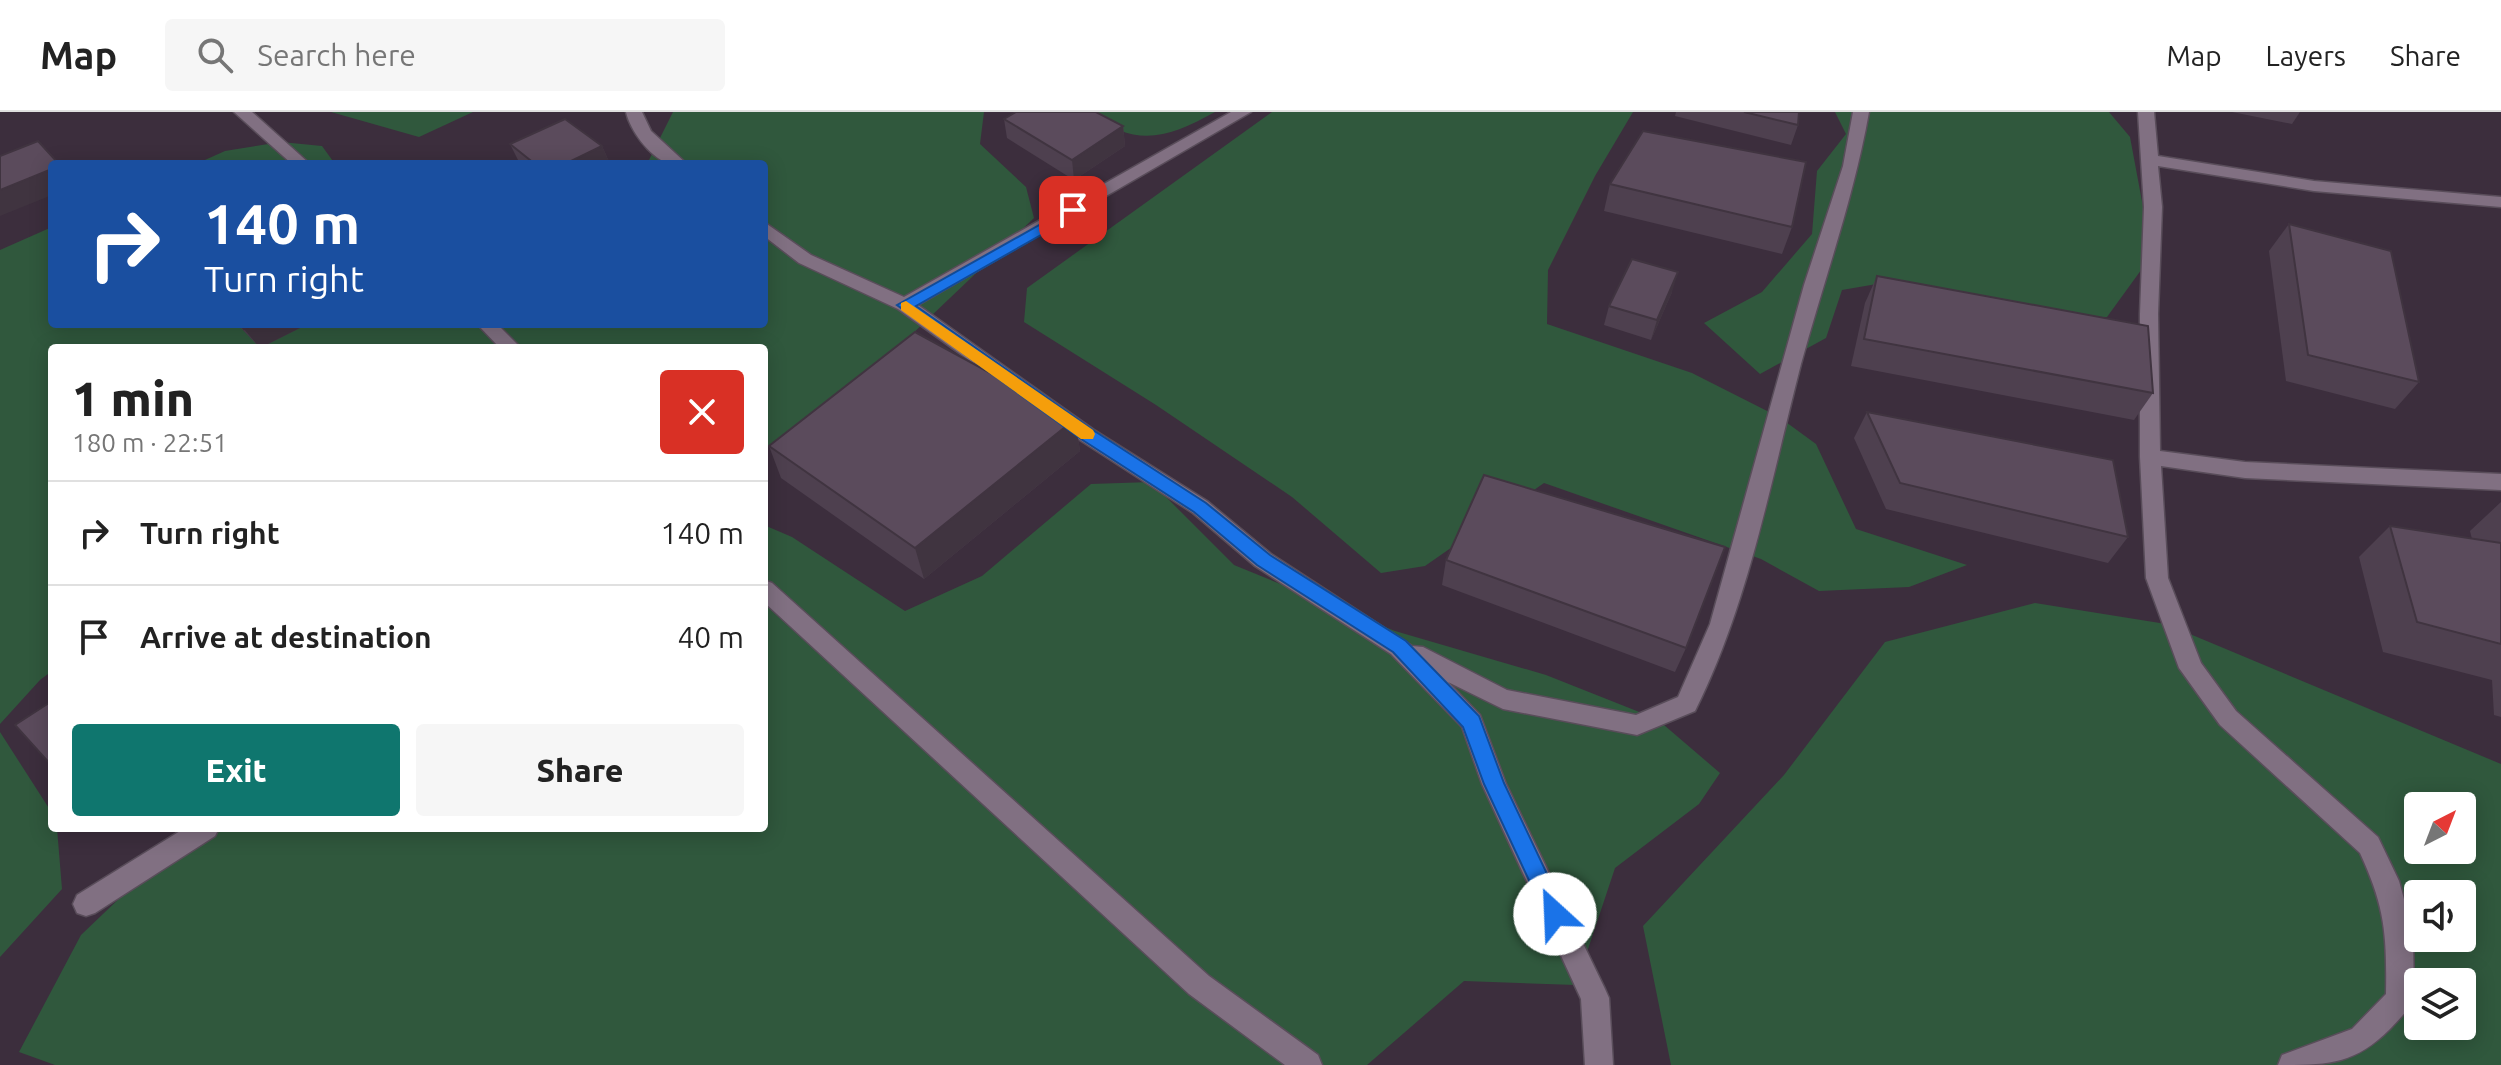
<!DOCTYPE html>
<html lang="en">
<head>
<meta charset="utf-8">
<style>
  :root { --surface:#fff; --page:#f6f6f6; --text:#222; --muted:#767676; --line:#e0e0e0; --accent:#0f766e }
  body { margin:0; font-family:Ubuntu,sans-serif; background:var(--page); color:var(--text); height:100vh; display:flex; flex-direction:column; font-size:30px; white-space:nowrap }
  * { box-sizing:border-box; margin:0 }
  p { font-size:26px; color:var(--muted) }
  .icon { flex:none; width:44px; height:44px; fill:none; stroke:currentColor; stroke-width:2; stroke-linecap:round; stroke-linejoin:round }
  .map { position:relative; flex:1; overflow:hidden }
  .side { position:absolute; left:48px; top:232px; width:720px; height:488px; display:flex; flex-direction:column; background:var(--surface); border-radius:8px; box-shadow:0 4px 20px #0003 }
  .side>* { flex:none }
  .top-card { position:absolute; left:48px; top:48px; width:720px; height:168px; border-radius:8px; box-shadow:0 4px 20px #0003; background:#1a4fa0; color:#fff; overflow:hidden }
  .needle { width:52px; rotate:42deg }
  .buttons { position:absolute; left:2404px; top:680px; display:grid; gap:16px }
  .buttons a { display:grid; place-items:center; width:72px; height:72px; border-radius:8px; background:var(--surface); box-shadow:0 4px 20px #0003; font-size:40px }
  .pin { position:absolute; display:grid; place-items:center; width:68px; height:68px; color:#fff; margin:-34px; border-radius:16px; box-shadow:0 4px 12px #0006 }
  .me { position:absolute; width:88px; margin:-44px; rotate:335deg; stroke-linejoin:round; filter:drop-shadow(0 0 6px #0008) }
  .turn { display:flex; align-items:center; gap:28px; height:168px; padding:0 24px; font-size:36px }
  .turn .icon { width:104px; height:104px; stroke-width:2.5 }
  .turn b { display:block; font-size:56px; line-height:68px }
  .round { display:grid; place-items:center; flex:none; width:84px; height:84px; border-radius:8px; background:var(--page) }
  .head { display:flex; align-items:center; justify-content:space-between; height:136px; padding:0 24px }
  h1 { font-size:48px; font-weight:800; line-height:60px }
  .button { display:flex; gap:16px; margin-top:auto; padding:16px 24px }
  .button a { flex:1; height:92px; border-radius:8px; background:var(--accent); color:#fff; font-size:32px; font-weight:800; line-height:92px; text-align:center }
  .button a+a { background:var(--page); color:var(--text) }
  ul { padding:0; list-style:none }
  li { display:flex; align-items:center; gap:24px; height:104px; padding:0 24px; border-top:2px solid var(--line) }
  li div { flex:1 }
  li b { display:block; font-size:30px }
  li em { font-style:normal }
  header { display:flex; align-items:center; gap:48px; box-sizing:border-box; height:112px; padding:0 40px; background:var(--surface); border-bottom:2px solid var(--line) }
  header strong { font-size:38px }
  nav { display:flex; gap:44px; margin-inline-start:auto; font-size:28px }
  .search { width:560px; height:72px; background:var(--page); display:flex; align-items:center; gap:20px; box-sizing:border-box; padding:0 28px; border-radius:8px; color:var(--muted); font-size:30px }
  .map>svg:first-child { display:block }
  .green { fill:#30583d; fill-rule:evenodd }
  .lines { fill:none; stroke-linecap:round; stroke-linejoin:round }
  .minor-casing { stroke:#594d5a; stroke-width:3 }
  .minor { fill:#817082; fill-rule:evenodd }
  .wall { fill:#4e404f }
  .shaded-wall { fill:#403440 }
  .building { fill:#5b4b5c; stroke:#403440; stroke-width:2 }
  .route { fill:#1a73e8; stroke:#114b97; stroke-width:2 }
  .slow { fill:#f59e0b }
</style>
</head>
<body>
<header>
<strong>Map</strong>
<div class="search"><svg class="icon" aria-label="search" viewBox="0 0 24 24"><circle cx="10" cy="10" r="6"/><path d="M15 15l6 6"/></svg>Search here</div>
<nav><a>Map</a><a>Layers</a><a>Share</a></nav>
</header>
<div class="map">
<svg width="2501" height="953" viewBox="0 0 2501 953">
  <rect width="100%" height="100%" fill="#3c2e3d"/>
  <!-- green -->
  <g class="green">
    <path d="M 331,0 L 473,0 L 419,25 Z"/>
    <path d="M 673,0 L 984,0 L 980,32 L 1026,75 L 1034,106 L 866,266 L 764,337 L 764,236 L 52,236 L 52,559 L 40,568 L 0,612 L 0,138 L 52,115 L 52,212 L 764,212 L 764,52 L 647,52 Z"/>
    <path d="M 1090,0 L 1215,0 C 1168,26 1135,37 1090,0 Z"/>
    <path d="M 1272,0 L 1633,0 L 1595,64 L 1548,158 L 1547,212 L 1692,261 L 1779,305 L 1816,332 L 1856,417 L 1967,453 L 1909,475 L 1819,479 L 1761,447 L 1544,371 L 1425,454 L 1381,461 L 1292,385 L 1156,293 L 1024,210 L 1027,176 Z"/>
    <path d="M 1835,0 L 2109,0 L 2130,25 L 2152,143 L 2107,205 L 2059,205 L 1894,169 L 1842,178 L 1826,226 L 1760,262 L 1704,211 L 1762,180 L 1812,122 L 1817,59 L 1846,22 Z"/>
    <path d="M 281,30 L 322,34 L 335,52 L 196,52 L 225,39 Z"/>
    <path d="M 1151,370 L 1234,453 L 1395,519 L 1546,563 L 1657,607 L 1720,661 L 1699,692 L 1615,756 L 1576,873 L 1464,869 L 1367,953 L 55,953 L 19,940 L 81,823 L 148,759 L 218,716 L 764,716 L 764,413 L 792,425 L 905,499 L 982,464 L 1091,372 Z"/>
    <path d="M 2035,491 L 2166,512 L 2501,652 L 2501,953 L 1671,953 L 1643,814 L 1784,663 L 1885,530 ZM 2418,694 L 2462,694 L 2462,738 L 2418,738 ZM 2418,782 L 2462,782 L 2462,826 L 2418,826 ZM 2418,870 L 2462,870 L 2462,914 L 2418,914 Z"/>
    <path d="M 0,620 L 52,701 L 52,716 L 57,716 L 62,777 L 0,845 Z"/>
  </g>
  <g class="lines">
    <defs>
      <g id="minor">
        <path d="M 234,0 L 252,0 L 310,52 L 292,52 Z"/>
        <path d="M 626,0 L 642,0 L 651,19 L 687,52 C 682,52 673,53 667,51 C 649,44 630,18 626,0 Z"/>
        <path d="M 1231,0 L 1251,0 L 918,193 L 1094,318 L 1207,389 L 1271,442 L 1412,534 L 1423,535 L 1507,578 L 1636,603 L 1678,585 L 1710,512 L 1804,173 L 1843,54 L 1853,0 L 1869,0 C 1854,85 1824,168 1801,252 C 1771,368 1749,491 1695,599 L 1637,623 L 1503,597 L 1448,570 L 1480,603 L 1506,672 L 1605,877 L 1609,886 L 1613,953 L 1585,953 L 1581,887 L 1482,672 L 1462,615 L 1391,542 L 1255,454 L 1193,401 L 1080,328 L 898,197 L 799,151 L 764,124 L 764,110 L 811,143 L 904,185 Z"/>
        <path d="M 2138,0 L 2154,0 L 2158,44 L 2314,69 L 2501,85 L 2501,95 L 2314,79 L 2158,54 L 2162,95 L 2158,202 L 2160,339 L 2245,350 L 2501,362 L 2501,378 L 2245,366 L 2161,354 L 2168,466 L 2201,551 L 2236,599 L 2378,725 L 2399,769 L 2413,820 L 2414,887 C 2408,899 2399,907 2390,917 C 2354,953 2327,953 2278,953 L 2282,943 L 2352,917 L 2386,882 C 2387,823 2385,795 2360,741 L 2220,613 L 2179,556 L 2146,466 L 2140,345 L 2140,202 L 2144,95 Z"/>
        <path d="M 477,212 L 497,212 L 521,236 L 500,236 Z"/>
        <path d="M 764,468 L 772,471 L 1209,864 L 1318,943 L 1322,953 L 1285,953 L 1189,882 L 764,490 Z"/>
        <path d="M 185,716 L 219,716 L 215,724 L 95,801 L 86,804 L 77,801 L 73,792 L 77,783 Z"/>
      </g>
    </defs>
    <!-- minor casing -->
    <use href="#minor" class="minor-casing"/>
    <!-- minor -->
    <use href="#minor" class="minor"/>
  </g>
  <!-- wall -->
  <g class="wall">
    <path d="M 1676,0 L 1799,0 L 1798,13 L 1791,33 L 1675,4 Z"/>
    <path d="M 2232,0 L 2300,0 L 2292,12 Z"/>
    <path d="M 1004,7 L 1123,14 L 1125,34 L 1074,68 L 1007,26 Z"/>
    <path d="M 510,32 L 602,34 L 610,52 L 520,52 Z"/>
    <path d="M 1610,72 L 1792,115 L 1782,142 L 1604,99 Z"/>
    <path d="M 2289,112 L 2419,270 L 2395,297 L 2286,269 L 2269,139 Z"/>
    <path d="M 1877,164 L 2153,281 L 2134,308 L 1851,254 L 1865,191 Z"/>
    <path d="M 1672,180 L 1651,228 L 1604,213 L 1609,194 Z"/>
    <path d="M 237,212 L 308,212 L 260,236 Z"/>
    <path d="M 1867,300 L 2128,425 L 2108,451 L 1886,397 L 1854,326 Z"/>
    <path d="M 1075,307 L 1080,339 L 924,467 L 781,366 L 769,334 Z"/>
    <path d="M 2501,390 L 2501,605 L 2494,603 L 2492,568 L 2383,540 L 2359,445 L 2390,414 L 2472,427 L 2470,419 Z"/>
    <path d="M 1446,448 L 1686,536 L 1675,560 L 1442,473 Z"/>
  </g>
  <!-- shaded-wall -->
  <g class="shaded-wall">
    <path d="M 1123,14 L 1125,34 L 1074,68 L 1072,48 Z"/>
    <path d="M 602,34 L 610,52 L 565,52 Z"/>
    <path d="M 52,57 L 52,83 L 0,104 L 0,78 Z"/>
    <path d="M 1678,160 L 1672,180 L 1651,228 L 1657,208 Z"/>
    <path d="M 255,212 L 308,212 L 260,236 L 244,217 Z"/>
    <path d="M 1075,307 L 1080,339 L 924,467 L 915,436 Z"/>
  </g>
  <!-- building -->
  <g class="building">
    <path d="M 1016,0 L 1096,0 L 1123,14 L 1072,48 L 1004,7 Z"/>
    <path d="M 1744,0 L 1799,0 L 1798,13 Z"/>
    <path d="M 565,7 L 602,34 L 565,52 L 535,52 L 510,32 Z"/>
    <path d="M 1643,19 L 1806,50 L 1792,115 L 1610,72 Z"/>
    <path d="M 38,29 L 59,52 L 52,52 L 52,57 L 0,78 L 0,44 Z"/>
    <path d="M 2289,112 L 2391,139 L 2419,270 L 2308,243 Z"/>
    <path d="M 1632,147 L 1678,160 L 1657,208 L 1609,194 Z"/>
    <path d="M 1877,164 L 2148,214 L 2153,281 L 1864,227 Z"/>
    <path d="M 240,212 L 255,212 L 244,217 Z"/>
    <path d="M 915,220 L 1075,307 L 915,436 L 769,334 Z"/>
    <path d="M 1867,300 L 2113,348 L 2128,425 L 1900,371 Z"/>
    <path d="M 1484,363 L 1725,435 L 1686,536 L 1446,448 Z"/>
    <path d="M 2390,414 L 2501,431 L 2501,532 L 2417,510 Z"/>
    <path d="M 52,589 L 52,654 L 15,613 Z"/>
  </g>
  <!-- route -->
  <path class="route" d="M 1073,94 L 1080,98 L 1078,102 L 916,194 L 1093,318 L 1206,391 L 1270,443 L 1406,529 L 1479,604 L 1504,671 L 1566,802 L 1563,809 L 1555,812 L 1548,809 L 1484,672 L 1463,615 L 1393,540 L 1257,453 L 1194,400 L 1081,327 L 897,193 Z"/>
  <!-- slow -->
  <path class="slow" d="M 906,189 L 1093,318 L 1095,322 L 1093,327 L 1081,327 L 901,198 L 901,191 Z"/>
</svg>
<div class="buttons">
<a><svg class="needle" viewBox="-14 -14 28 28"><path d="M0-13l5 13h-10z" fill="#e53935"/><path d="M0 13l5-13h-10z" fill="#767676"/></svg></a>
<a><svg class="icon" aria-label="sound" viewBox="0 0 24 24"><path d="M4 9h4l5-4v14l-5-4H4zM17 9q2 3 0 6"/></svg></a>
<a><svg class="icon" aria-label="layers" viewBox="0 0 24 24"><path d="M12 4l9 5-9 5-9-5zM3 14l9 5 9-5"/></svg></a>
</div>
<div class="pin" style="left:1073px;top:98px;background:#d93025"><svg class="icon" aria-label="arrive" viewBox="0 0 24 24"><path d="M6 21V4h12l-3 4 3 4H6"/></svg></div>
<svg class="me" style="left:1555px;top:802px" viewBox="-20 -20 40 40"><circle r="19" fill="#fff"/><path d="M0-13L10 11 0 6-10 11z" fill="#1a73e8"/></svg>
<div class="top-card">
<div class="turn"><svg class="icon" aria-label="right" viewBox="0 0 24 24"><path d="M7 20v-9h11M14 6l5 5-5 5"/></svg><div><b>140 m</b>Turn right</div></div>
</div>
<section class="side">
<div class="head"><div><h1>1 min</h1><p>180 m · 22:51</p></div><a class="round" style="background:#d93025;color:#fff"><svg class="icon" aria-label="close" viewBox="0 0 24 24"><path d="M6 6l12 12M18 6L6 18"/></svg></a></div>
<ul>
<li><svg class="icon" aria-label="right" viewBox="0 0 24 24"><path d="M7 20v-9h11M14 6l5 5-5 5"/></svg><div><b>Turn right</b></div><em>140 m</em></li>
<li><svg class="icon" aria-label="arrive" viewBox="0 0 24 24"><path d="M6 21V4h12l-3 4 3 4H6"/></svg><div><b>Arrive at destination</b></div><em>40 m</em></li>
</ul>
<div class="button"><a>Exit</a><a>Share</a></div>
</section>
</div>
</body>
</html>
